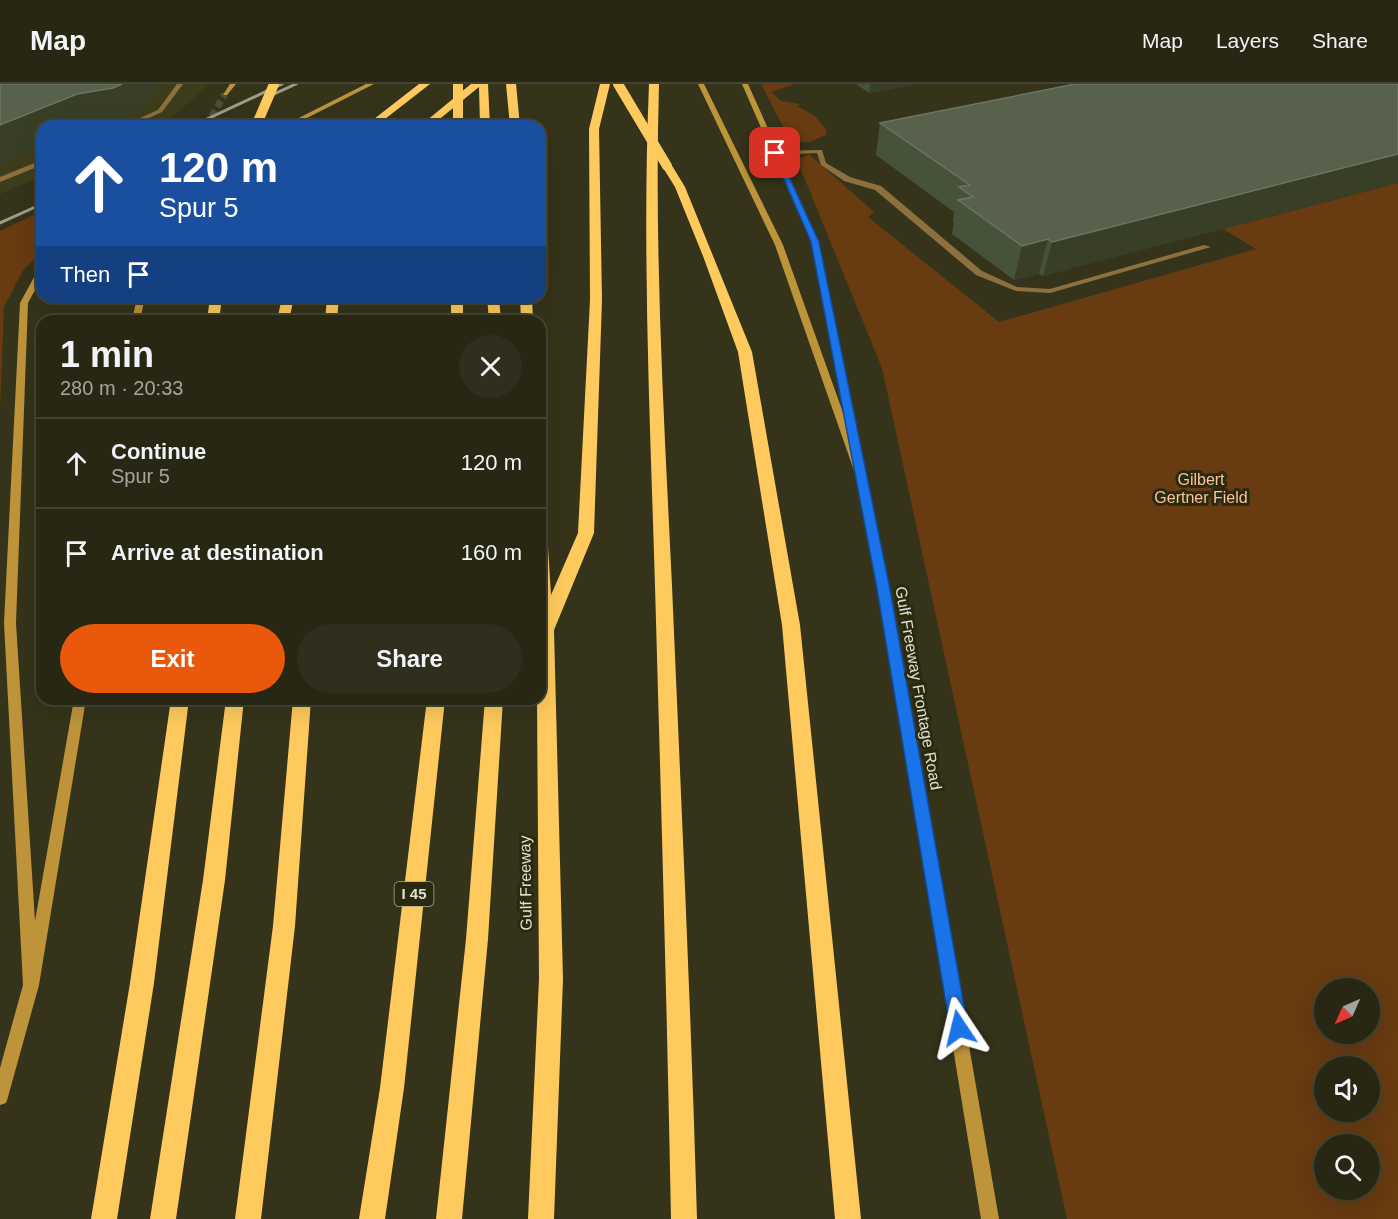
<!DOCTYPE html>
<html lang="en">
<head>
<meta charset="utf-8">
<style>
  :root { --surface:#282714; --page:#302f1d; --text:#f1f3f6; --muted:#a5a5a0; --line:#444434; --accent:#ea580c }
  body { margin:0; font-family:Helvetica,sans-serif; background:var(--page); color:var(--text); height:100vh; display:flex; flex-direction:column; font-size:22px; white-space:nowrap }
  * { box-sizing:border-box; margin:0 }
  p { font-size:20px; color:var(--muted) }
  .icon { flex:none; width:33px; height:33px; fill:none; stroke:currentColor; stroke-width:2; stroke-linecap:round; stroke-linejoin:round }
  .map { position:relative; flex:1; overflow:hidden }
  .sheet { position:absolute; left:36px; top:231px; width:510px; height:390px; display:flex; flex-direction:column; background:var(--surface); border-radius:18px; box-shadow:0 6px 24px #0002,0 0 0 2px var(--line) }
  .sheet>* { flex:none }
  .hud { position:absolute; left:36px; top:36px; width:510px; height:183px; border-radius:18px; box-shadow:0 6px 24px #0002,0 0 0 2px var(--line); background:#1a4fa0; color:#fff; overflow:hidden }
  .needle { width:39px; rotate:225deg }
  .fabs { position:absolute; left:1314px; top:894px; display:grid; gap:12px }
  .fabs a { display:grid; place-items:center; width:66px; height:66px; border-radius:50%; background:var(--surface); box-shadow:0 6px 24px #0002,0 0 0 2px var(--line); font-size:30px }
  .pin { position:absolute; display:grid; place-items:center; width:51px; height:51px; color:#fff; margin:-26px; border-radius:12px; box-shadow:0 3px 9px #0006 }
  .me { position:absolute; width:66px; margin:-33px; rotate:350deg; stroke-linejoin:round; filter:drop-shadow(0 0 4px #0008) }
  .turn { display:flex; align-items:center; gap:21px; height:126px; padding:0 24px; font-size:27px }
  .turn .icon { width:78px; height:78px; stroke-width:2.5 }
  .turn b { display:block; font-size:42px; line-height:51px }
  .then { display:flex; align-items:center; height:57px; padding:0 24px; background:#0003; gap:12px; font-size:22px }
  .round { display:grid; place-items:center; flex:none; width:63px; height:63px; border-radius:32px; background:var(--page) }
  .head { display:flex; align-items:center; justify-content:space-between; height:102px; padding:0 24px }
  h1 { font-size:36px; font-weight:700; line-height:45px }
  .action { display:flex; gap:12px; margin-top:auto; padding:12px 24px }
  .action a { flex:1; height:69px; border-radius:36px; background:var(--accent); color:#fff; font-size:24px; font-weight:700; line-height:69px; text-align:center }
  .action a+a { background:var(--page); color:var(--text) }
  ul { padding:0; list-style:none }
  li { display:flex; align-items:center; gap:18px; height:90px; padding:0 24px; border-top:2px solid var(--line) }
  li div { flex:1 }
  li b { display:block; font-size:22px }
  li em { font-style:normal }
  header { display:flex; align-items:center; gap:36px; box-sizing:border-box; height:84px; padding:0 30px; background:var(--surface); border-bottom:2px solid var(--line) }
  header strong { font-size:28px }
  nav { display:flex; gap:33px; margin-inline-start:auto; font-size:21px }
  .map>svg:first-child { display:block }
  .built { fill:#3e3d1b }
  .green { fill:#683b11; fill-rule:evenodd }
  .lines { fill:none; stroke-linecap:round; stroke-linejoin:round }
  .secondary-tunnel { stroke:#4f4e35; stroke-width:7; stroke-dasharray:7 4; stroke-linecap:butt }
  .service { fill:#8c713e; fill-rule:evenodd }
  .secondary { fill:#be943b; fill-rule:evenodd }
  .motorway { fill:#feca5e; fill-rule:evenodd }
  .rail { stroke:#9e9d89; stroke-width:3 }
  .motorway-bridge { stroke:#feca5e; stroke-width:10 }
  .wall { fill:#47523b }
  .shaded-wall { fill:#393f27 }
  .building { fill:#57614b; stroke:#6c7560; stroke-width:1.5 }
  .route { fill:#1a73e8; stroke:#114b97; stroke-width:1.5 }
  .labels { text-anchor:middle; stroke-width:6; stroke-linejoin:round; paint-order:stroke }
  .shield { fill:#2b2a10; stroke:#aaa996; stroke-width:1.5 }
  .shield-label { font-size:15px; font-weight:bold; fill:#e0e0d0 }
  .park-label { font-size:16px; fill:#fcc499; stroke:#2b2a10 }
  .street-label { font-size:16px; fill:#e0e0d0; stroke:#2b2a10 }
</style>
</head>
<body>
<header>
<strong>Map</strong>
<nav><a>Map</a><a>Layers</a><a>Share</a></nav>
</header>
<div class="map">
<svg width="1398" height="1135" viewBox="0 0 1398 1135">
  <rect width="100%" height="100%" fill="#35341a"/>
  <!-- built -->
  <path class="built" d="M 0,0 L 209,0 L 176,30 L 154,42 L 42,42 L 42,92 L 0,110 Z"/>
  <!-- green -->
  <g class="green">
    <path d="M 761,0 L 795,0 L 771,8 L 781,17 L 800,20 L 798,23 L 814,31 L 826,45 L 826,51 L 810,58 L 791,58 Z"/>
    <path d="M 809,70 L 874,128 L 868,133 L 999,238 L 1256,165 L 1223,145 L 1398,99 L 1398,1135 L 1067,1135 L 882,284 L 797,76 ZM 1324,904 L 1370,904 L 1370,950 L 1324,950 ZM 1324,982 L 1370,982 L 1370,1028 L 1324,1028 ZM 1324,1060 L 1370,1060 L 1370,1106 L 1324,1106 Z"/>
    <path d="M 42,127 L 42,168 L 23,186 L 4,223 L 0,324 L 0,147 Z"/>
  </g>
  <g class="lines">
    <!-- secondary-tunnel -->
    <path class="secondary-tunnel" d="M 206,42 L 225,10"/>
    <!-- service -->
    <g class="service">
      <path d="M 177,0 L 183,0 L 162,28 L 131,42 L 122,42 L 158,26 Z"/>
      <path d="M 822,66 L 826,79 L 850,93 L 881,102 L 982,187 L 1017,203 L 1050,205 L 1204,161 L 1211,163 L 1050,209 L 1016,207 L 976,191 L 875,106 L 844,97 L 821,81 L 817,69 L 775,71 L 772,69 L 775,67 Z"/>
      <path d="M 42,76 L 42,81 L 0,98 L 0,93 Z"/>
    </g>
    <!-- secondary -->
    <g class="secondary">
      <path d="M 230,0 L 236,0 L 227,11 L 223,11 Z"/>
      <path d="M 366,0 L 374,0 L 291,42 L 283,42 Z"/>
      <path d="M 698,0 L 704,0 L 783,161 L 846,337 L 811,158 L 742,0 L 748,0 L 819,158 L 859,352 L 853,355 L 867,395 L 890,505 L 999,1135 L 981,1135 L 878,505 L 857,395 L 775,161 Z"/>
      <path d="M 39,184 L 42,184 L 42,193 L 28,219 L 16,539 L 35,837 L 74,615 L 86,615 L 39,901 L 8,1013 L 6,1019 L 0,1021 L 0,984 L 23,901 L 4,539 L 20,219 Z"/>
      <path d="M 137,213 L 145,213 L 140,237 L 132,237 Z"/>
    </g>
    <!-- motorway -->
    <g class="motorway">
      <path d="M 419,0 L 430,0 L 376,42 L 365,42 Z"/>
      <path d="M 471,0 L 488,0 L 490,42 L 480,42 L 479,3 L 431,42 L 420,42 Z"/>
      <path d="M 506,0 L 516,0 L 520,42 L 510,42 Z"/>
      <path d="M 600,0 L 610,0 L 599,45 L 602,216 L 594,449 L 554,546 L 563,895 L 554,1135 L 528,1135 L 539,895 L 537,615 L 540,615 L 540,457 L 548,463 L 551,511 L 578,449 L 590,216 L 589,45 Z"/>
      <path d="M 649,0 L 659,0 C 654,167 664,335 672,502 C 681,713 691,924 697,1135 L 671,1135 C 667,924 661,713 655,502 C 650,335 642,167 649,0 Z"/>
      <path d="M 667,79 L 671,80 L 685,103 L 752,268 L 800,541 L 861,1135 L 835,1135 L 782,541 L 738,268 L 703,172 L 675,103 L 662,82 Z"/>
      <path d="M 210,213 L 222,213 L 219,237 L 207,237 Z"/>
      <path d="M 282,213 L 294,213 L 289,237 L 277,237 Z"/>
      <path d="M 327,213 L 339,213 L 337,237 L 325,237 Z"/>
      <rect x="451" y="213" width="12" height="24"/>
      <path d="M 487,213 L 499,213 L 501,237 L 489,237 Z"/>
      <path d="M 520,213 L 532,213 L 533,237 L 521,237 Z"/>
      <path d="M 171,615 L 189,615 L 154,899 L 117,1135 L 91,1135 L 130,899 Z"/>
      <path d="M 226,615 L 244,615 L 225,796 L 176,1135 L 150,1135 L 203,796 Z"/>
      <path d="M 293,615 L 311,615 L 295,842 L 261,1135 L 235,1135 L 273,842 Z"/>
      <path d="M 427,615 L 445,615 L 404,1004 L 385,1135 L 359,1135 L 380,1004 Z"/>
      <path d="M 485,615 L 503,615 L 488,855 L 462,1135 L 436,1135 L 466,855 Z"/>
    </g>
    <!-- rail -->
    <g class="rail">
      <path d="M 274,10 L 296,0"/>
      <path d="M 192,42 L 282,0"/>
      <path d="M 0,139 L 42,120"/>
    </g>
    <!-- motorway-bridge -->
    <g class="motorway-bridge">
      <path d="M 458,0 L 458,42"/>
      <path d="M 618,0 L 667,82"/>
      <path d="M 256,42 L 274,0"/>
    </g>
  </g>
  <!-- wall -->
  <g class="wall">
    <path d="M 856,0 L 914,0 L 869,9 Z"/>
    <path d="M 1398,0 L 1043,192 L 1039,190 L 1014,196 L 952,150 L 954,138 L 953,137 L 954,128 L 876,71 L 880,39 Z"/>
  </g>
  <!-- shaded-wall -->
  <g class="shaded-wall">
    <path d="M 122,0 L 160,0 L 139,28 L 125,35 L 88,42 L 42,42 L 42,62 L 0,80 L 0,41 L 77,10 Z"/>
    <path d="M 870,0 L 914,0 L 869,9 Z"/>
    <path d="M 1398,70 L 1398,99 L 1043,192 L 1052,158 Z"/>
    <path d="M 1048,155 L 1039,190 L 1014,196 L 1022,162 Z"/>
  </g>
  <!-- building -->
  <g class="building">
    <path d="M 0,0 L 122,0 L 113,4 L 77,10 L 0,41 Z"/>
    <path d="M 1075,0 L 1398,0 L 1398,70 L 1052,158 L 1048,155 L 1022,162 L 958,116 L 973,113 L 959,103 L 970,101 L 880,39 Z"/>
  </g>
  <!-- route -->
  <path class="route" d="M 772,67 L 778,69 L 819,158 L 890,505 L 968,944 L 965,950 L 959,953 L 952,950 L 950,944 L 877,505 L 811,158 Z"/>
  <g class="labels">
    <!-- shield labels -->
    <rect class="shield" x="394.5" y="798" width="39" height="24" rx="4.5"/>
    <g class="shield-label">
      <text x="414" y="815">I 45</text>
    </g>
    <!-- park labels -->
    <g class="park-label">
      <text x="1201" y="401">Gilbert<tspan x="1201" dy="18">Gertner Field</tspan></text>
    </g>
    <!-- street labels -->
    <g class="street-label">
      <text transform="translate(919 604) rotate(80)" y="6">Gulf Freeway Frontage Road</text>
      <text transform="translate(525 799) rotate(-91)" y="6">Gulf Freeway</text>
    </g>
  </g>
</svg>
<div class="fabs">
<a><svg class="needle" viewBox="-14 -14 28 28"><path d="M0-13l5 13h-10z" fill="#e53935"/><path d="M0 13l5-13h-10z" fill="#a5a5a0"/></svg></a>
<a><svg class="icon" aria-label="sound" viewBox="0 0 24 24"><path d="M4 9h4l5-4v14l-5-4H4zM17 9q2 3 0 6"/></svg></a>
<a><svg class="icon" aria-label="search" viewBox="0 0 24 24"><circle cx="10" cy="10" r="6"/><path d="M15 15l6 6"/></svg></a>
</div>
<div class="pin" style="left:775px;top:69px;background:#d93025"><svg class="icon" aria-label="arrive" viewBox="0 0 24 24"><path d="M6 21V4h12l-3 4 3 4H6"/></svg></div>
<svg class="me" style="left:959px;top:944px" viewBox="-20 -20 40 40"><path d="M0-17L14 15 0 8-14 15z" fill="#1a73e8" stroke="#fff" stroke-width="4"/></svg>
<div class="hud">
<div class="turn"><svg class="icon" aria-label="ahead" viewBox="0 0 24 24"><path d="M12 20V5M6 11l6-6 6 6"/></svg><div><b>120 m</b>Spur 5</div></div>
<div class="then">Then<svg class="icon" aria-label="arrive" viewBox="0 0 24 24"><path d="M6 21V4h12l-3 4 3 4H6"/></svg></div>
</div>
<section class="sheet">
<div class="head"><div><h1>1 min</h1><p>280 m · 20:33</p></div><a class="round"><svg class="icon" aria-label="close" viewBox="0 0 24 24"><path d="M6 6l12 12M18 6L6 18"/></svg></a></div>
<ul>
<li><svg class="icon" aria-label="ahead" viewBox="0 0 24 24"><path d="M12 20V5M6 11l6-6 6 6"/></svg><div><b>Continue</b><p>Spur 5</p></div><em>120 m</em></li>
<li><svg class="icon" aria-label="arrive" viewBox="0 0 24 24"><path d="M6 21V4h12l-3 4 3 4H6"/></svg><div><b>Arrive at destination</b></div><em>160 m</em></li>
</ul>
<div class="action"><a>Exit</a><a>Share</a></div>
</section>
</div>
</body>
</html>
